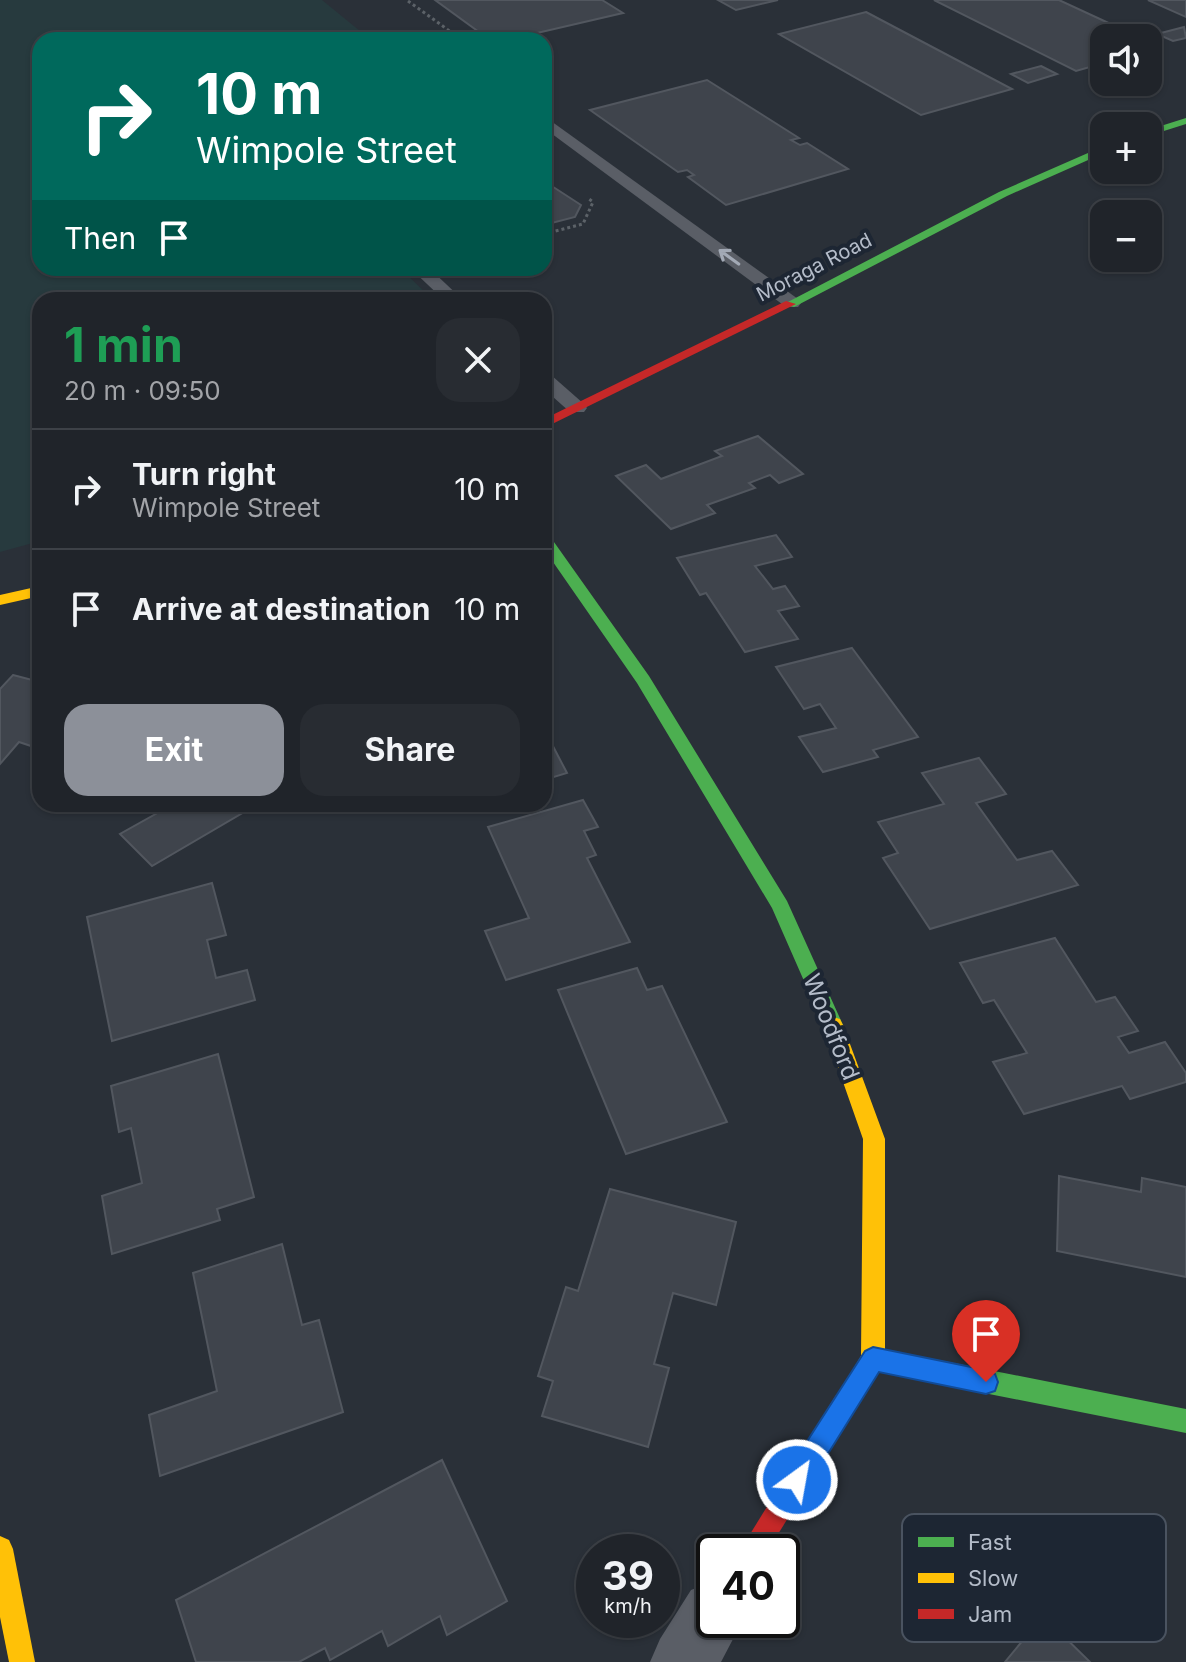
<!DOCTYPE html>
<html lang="en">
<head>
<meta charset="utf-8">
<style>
  :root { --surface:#20242a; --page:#282c32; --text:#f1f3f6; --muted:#a2a4a8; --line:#3d4147; --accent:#8c9099 }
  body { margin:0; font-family:Inter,sans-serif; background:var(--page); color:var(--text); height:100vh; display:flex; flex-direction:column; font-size:30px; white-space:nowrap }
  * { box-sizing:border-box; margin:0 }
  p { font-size:26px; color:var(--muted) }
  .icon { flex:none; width:44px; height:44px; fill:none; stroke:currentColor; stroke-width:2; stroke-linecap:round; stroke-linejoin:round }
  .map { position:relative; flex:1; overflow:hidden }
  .panel { position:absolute; left:32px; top:292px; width:520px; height:520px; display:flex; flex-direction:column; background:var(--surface); border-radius:24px; box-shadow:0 2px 6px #0004,0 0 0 2px var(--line) }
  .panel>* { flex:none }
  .banner { position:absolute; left:32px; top:32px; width:520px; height:244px; border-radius:24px; box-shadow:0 2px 6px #0004,0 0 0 2px var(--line); background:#00695c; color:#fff; overflow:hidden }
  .tools { position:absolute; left:1090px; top:24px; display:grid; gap:16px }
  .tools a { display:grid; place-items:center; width:72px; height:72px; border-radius:16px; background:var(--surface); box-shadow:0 2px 6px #0004,0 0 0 2px var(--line); font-size:40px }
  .speed { position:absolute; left:576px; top:1534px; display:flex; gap:16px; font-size:40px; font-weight:700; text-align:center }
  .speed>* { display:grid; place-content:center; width:104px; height:104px; border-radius:50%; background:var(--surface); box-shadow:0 2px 6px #0004,0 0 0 2px var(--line); line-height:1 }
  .speed small { font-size:20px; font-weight:400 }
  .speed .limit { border:4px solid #111; border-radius:12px; background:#fff; color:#111 }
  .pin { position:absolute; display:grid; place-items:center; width:68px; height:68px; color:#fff; margin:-82px -34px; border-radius:50% 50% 50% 0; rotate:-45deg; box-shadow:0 0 8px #0007 }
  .pin .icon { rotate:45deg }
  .me { position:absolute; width:88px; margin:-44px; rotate:32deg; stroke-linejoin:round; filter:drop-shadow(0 0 6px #0008) }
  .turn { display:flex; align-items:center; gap:28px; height:168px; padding:0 32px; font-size:36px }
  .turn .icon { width:104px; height:104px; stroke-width:2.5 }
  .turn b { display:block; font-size:56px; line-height:68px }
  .then { display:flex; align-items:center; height:76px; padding:0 32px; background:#0003; gap:16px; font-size:30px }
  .round { display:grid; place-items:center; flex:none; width:84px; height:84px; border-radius:24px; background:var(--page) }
  .headline { display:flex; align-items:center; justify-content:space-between; height:136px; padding:0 32px }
  h1 { font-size:48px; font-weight:700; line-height:60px; color:#1e9e55 }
  .action { display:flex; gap:16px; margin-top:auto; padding:16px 32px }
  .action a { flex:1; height:92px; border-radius:24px; background:var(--accent); color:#fff; font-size:32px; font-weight:700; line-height:92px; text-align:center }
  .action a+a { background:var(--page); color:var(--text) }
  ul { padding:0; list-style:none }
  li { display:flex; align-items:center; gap:24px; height:120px; padding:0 32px; border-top:2px solid var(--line) }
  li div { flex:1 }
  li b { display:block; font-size:30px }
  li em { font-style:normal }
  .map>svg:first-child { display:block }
  .green { fill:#273a3e }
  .building { fill:#3f444c; stroke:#52575f; stroke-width:2 }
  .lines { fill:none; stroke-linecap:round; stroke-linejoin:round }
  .path { stroke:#5c6268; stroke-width:3; stroke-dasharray:3 3; stroke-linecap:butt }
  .lane { fill:#5a5e66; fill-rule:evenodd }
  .street { fill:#5a5e66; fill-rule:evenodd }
  .fast { fill:#4caf50; fill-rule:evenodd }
  .slow { fill:#ffc107; fill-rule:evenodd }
  .jam { fill:#c62828; fill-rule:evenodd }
  .oneway { stroke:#a2a9b5 }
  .route { fill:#1a73e8; stroke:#114b97; stroke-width:2 }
  .labels { text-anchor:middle; stroke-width:8; stroke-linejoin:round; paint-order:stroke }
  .far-street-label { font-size:20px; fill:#b4bcc9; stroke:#1d2633 }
  .street-label { font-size:24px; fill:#b4bcc9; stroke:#1d2633 }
  .key { fill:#1d2633; stroke:#4a5360; stroke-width:2 }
  .key-label { font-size:22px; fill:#b4bcc9 }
</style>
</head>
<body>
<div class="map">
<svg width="1186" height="1662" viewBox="0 0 1186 1662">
  <rect width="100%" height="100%" fill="#2a3038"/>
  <!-- green -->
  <path class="green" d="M 0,0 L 322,0 L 371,40 L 40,40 L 40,268 L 400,268 L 433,300 L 40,300 L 40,541 L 0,552 Z"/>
  <!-- building -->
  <g class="building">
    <path d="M 435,0 L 602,0 L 623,13 L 507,40 L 490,40 Z"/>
    <path d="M 718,0 L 778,0 L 736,10 Z"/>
    <path d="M 934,0 L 1059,0 L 1141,38 L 1104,38 L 1104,63 L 1076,71 Z"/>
    <path d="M 1148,0 L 1186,0 L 1186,17 Z"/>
    <path d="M 866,12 L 1012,89 L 921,115 L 779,34 Z"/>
    <path d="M 1184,27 L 1186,38 L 1173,41 L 1157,34 Z"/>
    <path d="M 1041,66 L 1057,74 L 1028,83 L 1011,74 Z"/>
    <path d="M 707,80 L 799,138 L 791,140 L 800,145 L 807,143 L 848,169 L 726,205 L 688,177 L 694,175 L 687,170 L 678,172 L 590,110 Z"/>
    <path d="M 544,181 L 581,205 L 575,217 L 544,225 Z"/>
    <path d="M 758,436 L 803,474 L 779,483 L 770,475 L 749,483 L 755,488 L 707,505 L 715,513 L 671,529 L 616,476 L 646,465 L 661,479 L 722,456 L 715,451 Z"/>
    <path d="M 776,535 L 792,557 L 755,566 L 773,589 L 785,586 L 799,606 L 778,611 L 798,639 L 745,652 L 706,593 L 700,595 L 677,558 Z"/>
    <path d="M 852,648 L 918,737 L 873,750 L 878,757 L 823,772 L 799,737 L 836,728 L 820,704 L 804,709 L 776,667 Z"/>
    <path d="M 13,675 L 40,682 L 40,749 L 19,742 L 0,764 L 0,689 Z"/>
    <path d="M 544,729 L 567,773 L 544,780 Z"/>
    <path d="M 979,758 L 1006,794 L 976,803 L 1017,860 L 1052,851 L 1078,885 L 930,929 L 883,858 L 898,853 L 878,822 L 944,804 L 922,773 Z"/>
    <path d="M 583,800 L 598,827 L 584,831 L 596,855 L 587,858 L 630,942 L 506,980 L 485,931 L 529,918 L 488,827 Z"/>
    <path d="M 165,804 L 258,804 L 152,866 L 120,834 L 168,807 Z"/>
    <path d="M 212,883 L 226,935 L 207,940 L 216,978 L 247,970 L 255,1000 L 112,1041 L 87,917 Z"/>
    <path d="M 1055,938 L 1096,1002 L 1115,997 L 1138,1031 L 1118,1037 L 1129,1053 L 1165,1042 L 1186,1073 L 1186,1082 L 1130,1099 L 1122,1086 L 1024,1114 L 993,1062 L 1027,1053 L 994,1000 L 983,1003 L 960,963 Z"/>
    <path d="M 637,968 L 647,990 L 662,986 L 727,1122 L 626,1154 L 558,990 Z"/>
    <path d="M 218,1054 L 254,1197 L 217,1209 L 220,1220 L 112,1254 L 102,1196 L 142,1183 L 131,1128 L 119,1132 L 111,1086 Z"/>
    <path d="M 1059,1176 L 1141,1192 L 1142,1178 L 1186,1187 L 1186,1277 L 1057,1251 Z"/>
    <path d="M 610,1189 L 736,1222 L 716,1305 L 673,1293 L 654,1364 L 669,1368 L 648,1447 L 542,1416 L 553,1381 L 538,1376 L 566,1287 L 578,1291 Z"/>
    <path d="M 282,1244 L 302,1325 L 319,1320 L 343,1412 L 160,1476 L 149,1415 L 217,1391 L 193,1273 Z"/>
    <path d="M 442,1460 L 507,1601 L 447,1635 L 440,1616 L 388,1646 L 382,1631 L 330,1660 L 325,1648 L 299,1662 L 196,1662 L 176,1600 Z"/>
    <path d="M 1043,1616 L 1090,1662 L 1005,1662 Z"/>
  </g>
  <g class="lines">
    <!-- path -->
    <g class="path">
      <path d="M 408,1 L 462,40"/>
      <path d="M 544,234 L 583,224 L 593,202 L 589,199"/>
    </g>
    <!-- lane -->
    <g class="lane">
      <path d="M 544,116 L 798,299 L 801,303 L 798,307 L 786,307 L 544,128 Z"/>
      <path d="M 410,268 L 429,268 L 463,300 L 444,300 Z"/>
      <path d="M 544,373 L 551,375 L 584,404 L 587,408 L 584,412 L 570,412 L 544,389 Z"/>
    </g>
    <!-- street -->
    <path class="street" d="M 714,1581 L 714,1620 L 743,1620 L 721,1662 L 650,1662 L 660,1639 L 691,1590 Z"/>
    <!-- fast -->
    <g class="fast">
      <path d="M 1186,118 L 1186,124 L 1148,136 L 1148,130 Z"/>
      <path d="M 1104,146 L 1104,153 L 1007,196 L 794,307 L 784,304 L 999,192 Z"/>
      <path d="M 544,533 L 549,535 L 649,676 L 787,901 L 843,1025 L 840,1031 L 833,1033 L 826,1031 L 772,908 L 637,683 L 544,549 Z"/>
      <path d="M 873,1347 L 1186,1409 L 1186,1433 L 873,1371 L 865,1367 L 861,1359 L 865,1351 Z"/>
    </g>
    <!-- slow -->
    <g class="slow">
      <path d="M 40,586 L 40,596 L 0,605 L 0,595 Z"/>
      <path d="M 833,1017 L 840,1019 L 843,1025 L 885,1139 L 885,1359 L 854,1411 L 845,1415 L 836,1411 L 833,1403 L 861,1356 L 863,1139 L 823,1025 L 826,1019 Z"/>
      <path d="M 0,1536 L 9,1540 L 13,1549 L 35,1662 L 9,1662 L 0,1617 Z"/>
    </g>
    <!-- jam -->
    <g class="jam">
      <path d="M 786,301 L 796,304 L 544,428 L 544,419 Z"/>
      <path d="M 845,1391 L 854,1395 L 857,1403 L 854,1411 L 767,1552 L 739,1552 L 836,1395 Z"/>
    </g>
  </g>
  <!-- one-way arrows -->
  <defs><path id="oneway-shaft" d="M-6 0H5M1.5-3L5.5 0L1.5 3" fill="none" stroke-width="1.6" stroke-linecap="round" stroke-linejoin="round" transform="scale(2)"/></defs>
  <use class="oneway" href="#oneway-shaft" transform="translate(729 257) rotate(-144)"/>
  <!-- route -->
  <path class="route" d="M 873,1347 L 986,1370 L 995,1374 L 998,1382 L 995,1391 L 986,1394 L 879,1372 L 806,1489 L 797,1492 L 788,1489 L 785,1480 L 788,1471 L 865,1351 Z"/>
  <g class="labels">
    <!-- far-street labels -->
    <g class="far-street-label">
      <text transform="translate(814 267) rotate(-27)" y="7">Moraga Road</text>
    </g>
    <!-- street labels -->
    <g class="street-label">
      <text transform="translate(831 1027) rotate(68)" y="8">Woodford</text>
    </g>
  </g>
  <!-- legend -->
  <rect x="902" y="1514" width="264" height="128" rx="12" class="key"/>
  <rect x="918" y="1537" width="36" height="10" fill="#4caf50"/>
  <rect x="918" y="1573" width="36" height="10" fill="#ffc107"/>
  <rect x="918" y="1609" width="36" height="10" fill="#c62828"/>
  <g class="key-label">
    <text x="968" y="1550">Fast</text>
    <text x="968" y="1586">Slow</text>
    <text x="968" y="1622">Jam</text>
  </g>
</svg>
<div class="tools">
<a><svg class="icon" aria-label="sound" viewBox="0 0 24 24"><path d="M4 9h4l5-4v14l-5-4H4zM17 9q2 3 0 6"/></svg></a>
<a>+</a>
<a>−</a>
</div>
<div class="speed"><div>39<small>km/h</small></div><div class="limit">40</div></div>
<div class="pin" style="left:986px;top:1382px;background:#d93025"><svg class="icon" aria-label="arrive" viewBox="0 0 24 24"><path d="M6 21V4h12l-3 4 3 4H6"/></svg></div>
<svg class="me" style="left:797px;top:1480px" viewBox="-20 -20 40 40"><circle r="17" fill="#1a73e8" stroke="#fff" stroke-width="3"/><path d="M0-11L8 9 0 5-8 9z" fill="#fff"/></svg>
<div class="banner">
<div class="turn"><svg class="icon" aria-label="right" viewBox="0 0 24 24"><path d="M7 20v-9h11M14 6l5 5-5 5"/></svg><div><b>10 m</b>Wimpole Street</div></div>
<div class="then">Then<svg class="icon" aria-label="arrive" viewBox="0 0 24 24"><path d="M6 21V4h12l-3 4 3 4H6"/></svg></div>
</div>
<section class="panel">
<div class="headline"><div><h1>1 min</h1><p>20 m · 09:50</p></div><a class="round"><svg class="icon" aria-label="close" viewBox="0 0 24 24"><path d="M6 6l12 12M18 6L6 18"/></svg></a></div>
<ul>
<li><svg class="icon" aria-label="right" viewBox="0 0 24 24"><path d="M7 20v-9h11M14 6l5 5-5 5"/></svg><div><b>Turn right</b><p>Wimpole Street</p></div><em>10 m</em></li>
<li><svg class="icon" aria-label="arrive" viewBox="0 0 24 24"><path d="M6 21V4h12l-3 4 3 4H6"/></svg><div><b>Arrive at destination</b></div><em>10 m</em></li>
</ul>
<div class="action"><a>Exit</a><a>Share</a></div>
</section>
</div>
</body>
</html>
